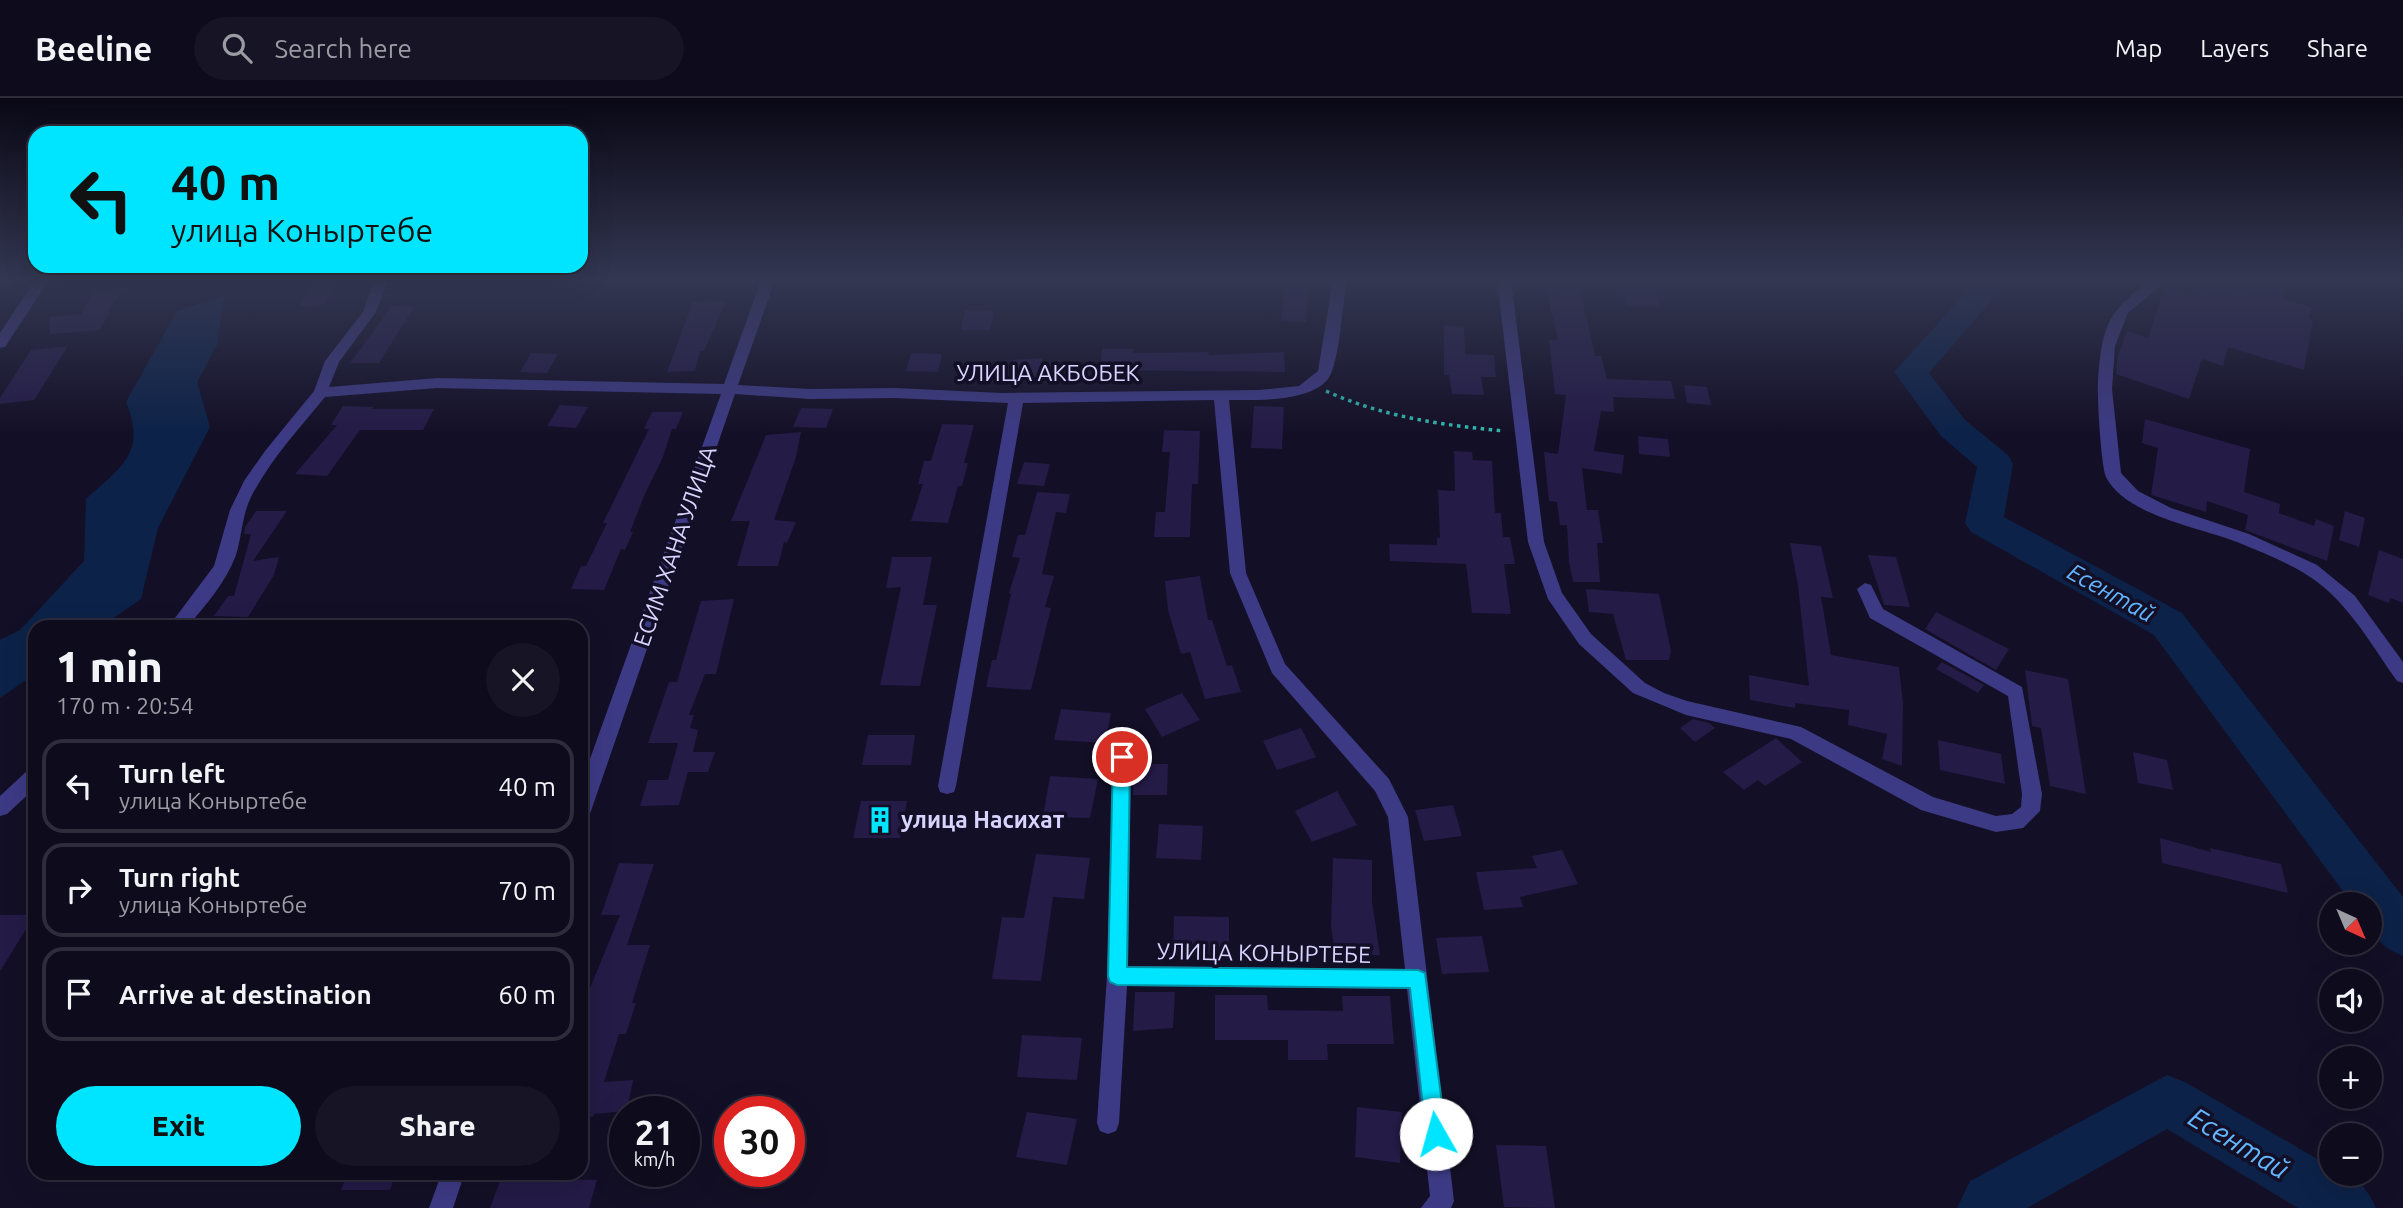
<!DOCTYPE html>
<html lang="en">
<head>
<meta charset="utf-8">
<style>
  :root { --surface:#0e0b1c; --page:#171425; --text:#f1f3f6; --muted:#9b9ba3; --line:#2e2b3b; --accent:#00e5ff }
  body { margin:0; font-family:Ubuntu,sans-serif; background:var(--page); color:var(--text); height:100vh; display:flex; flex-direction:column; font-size:26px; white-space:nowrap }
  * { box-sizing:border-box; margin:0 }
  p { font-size:23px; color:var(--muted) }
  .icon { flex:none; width:38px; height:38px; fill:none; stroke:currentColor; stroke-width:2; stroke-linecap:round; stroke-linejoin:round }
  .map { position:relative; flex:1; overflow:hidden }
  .panel { position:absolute; left:28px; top:522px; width:560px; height:560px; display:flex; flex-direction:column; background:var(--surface); border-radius:21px; box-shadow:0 7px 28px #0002,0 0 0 2px var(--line) }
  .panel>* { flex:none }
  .hud { position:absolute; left:28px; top:28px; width:560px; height:147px; border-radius:21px; box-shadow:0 7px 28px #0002,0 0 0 2px var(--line); background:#00e5ff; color:#111; overflow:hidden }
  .needle { width:46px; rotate:136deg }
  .controls { position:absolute; left:2319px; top:794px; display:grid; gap:14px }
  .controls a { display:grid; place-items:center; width:63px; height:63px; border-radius:50%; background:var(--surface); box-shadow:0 7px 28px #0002,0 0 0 2px var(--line); font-size:35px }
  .speed { position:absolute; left:609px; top:998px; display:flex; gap:14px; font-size:35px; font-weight:700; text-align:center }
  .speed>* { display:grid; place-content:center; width:91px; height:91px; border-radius:50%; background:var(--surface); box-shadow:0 7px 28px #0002,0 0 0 2px var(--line); line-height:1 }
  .speed small { font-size:18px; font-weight:400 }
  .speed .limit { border:10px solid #d22; background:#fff; color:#111 }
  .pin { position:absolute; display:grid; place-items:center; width:60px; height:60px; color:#fff; margin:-30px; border:4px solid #fff; border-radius:50%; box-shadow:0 2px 7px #0007 }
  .me { position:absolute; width:77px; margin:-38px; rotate:353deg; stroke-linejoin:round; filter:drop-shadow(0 0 5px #0008) }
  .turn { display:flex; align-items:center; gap:24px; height:147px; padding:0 28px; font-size:32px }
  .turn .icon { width:91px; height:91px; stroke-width:2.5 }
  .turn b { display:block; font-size:49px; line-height:60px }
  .round { display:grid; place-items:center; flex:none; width:74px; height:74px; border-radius:37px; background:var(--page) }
  .overview { display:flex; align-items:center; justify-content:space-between; height:119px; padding:0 28px }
  h1 { font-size:42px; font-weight:800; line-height:52px }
  .button { display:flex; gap:14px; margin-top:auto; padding:14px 28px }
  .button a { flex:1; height:80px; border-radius:42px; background:var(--accent); color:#111; font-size:28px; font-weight:800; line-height:80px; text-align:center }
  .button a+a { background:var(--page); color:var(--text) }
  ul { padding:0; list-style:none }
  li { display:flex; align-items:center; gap:21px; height:94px; margin:0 14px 10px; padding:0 14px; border:4px solid var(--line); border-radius:21px }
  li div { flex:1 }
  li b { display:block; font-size:26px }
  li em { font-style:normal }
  header { display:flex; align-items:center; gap:42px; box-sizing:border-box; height:98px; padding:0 35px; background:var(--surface); border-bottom:2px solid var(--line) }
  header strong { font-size:33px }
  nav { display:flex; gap:38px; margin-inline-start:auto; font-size:24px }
  .search { width:490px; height:63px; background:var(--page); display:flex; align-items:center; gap:18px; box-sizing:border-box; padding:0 24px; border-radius:38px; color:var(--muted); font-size:26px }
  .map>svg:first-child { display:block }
  .water { fill:#0c2248 }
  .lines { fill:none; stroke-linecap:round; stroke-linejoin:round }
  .river { fill:#0c2248; fill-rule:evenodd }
  .building { fill:#241b47 }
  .path { stroke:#2fb8b0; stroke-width:3.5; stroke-dasharray:3.5 4.5; stroke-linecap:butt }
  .street { fill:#3d3a85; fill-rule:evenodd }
  .route { fill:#00e5ff; stroke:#0095a6; stroke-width:2 }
  .labels { text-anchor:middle; stroke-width:7; stroke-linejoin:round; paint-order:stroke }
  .street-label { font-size:23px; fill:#d9d4ff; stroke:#130f26 }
  .poi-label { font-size:23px; font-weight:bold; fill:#d9d4ff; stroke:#130f26; text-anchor:start }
  .water-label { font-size:24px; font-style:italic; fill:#62b6ff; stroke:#130f26 }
  .near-water-label { font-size:28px; font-style:italic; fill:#62b6ff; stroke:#130f26 }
</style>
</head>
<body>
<header>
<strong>Beeline</strong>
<div class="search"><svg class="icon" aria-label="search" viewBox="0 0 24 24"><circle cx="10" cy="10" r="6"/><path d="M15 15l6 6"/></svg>Search here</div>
<nav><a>Map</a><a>Layers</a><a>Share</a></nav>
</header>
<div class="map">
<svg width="2403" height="1110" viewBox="0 0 2403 1110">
  <rect width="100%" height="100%" fill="#130f26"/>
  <!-- water -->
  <path class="water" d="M 224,198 L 217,247 L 197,284 L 210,329 L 158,430 L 141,501 L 102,528 L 35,528 L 35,576 L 0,600 L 0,542 L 20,532 L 84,463 L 86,401 C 121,369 147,355 126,304 L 177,213 Z"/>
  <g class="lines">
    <!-- river -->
    <g class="river">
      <path d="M 1977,182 L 2009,182 L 1929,275 L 1965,322 L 2008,357 L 2013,366 L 2004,419 L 2182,515 L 2403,799 L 2403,858 C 2377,848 2370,834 2370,807 L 2353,807 L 2154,537 L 1971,434 L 1965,425 L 1977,369 L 1941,338 L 1894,274 Z"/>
      <path d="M 2167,977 L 2185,984 L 2331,1069 L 2331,1076 C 2355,1076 2367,1089 2376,1110 L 2298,1110 L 2167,1031 L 2027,1110 L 1957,1110 L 1970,1083 Z"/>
    </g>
  </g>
  <!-- building -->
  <g class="building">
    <path d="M 1285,182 L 1310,182 L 1306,224 L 1281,223 Z"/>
    <path d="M 1544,182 L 1564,182 L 1564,191 L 1580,191 L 1595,258 L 1601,258 L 1607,281 L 1671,283 L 1675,301 L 1613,299 L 1614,314 L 1601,313 L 1594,353 L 1624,357 L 1622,376 L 1582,370 L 1587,412 L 1598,412 L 1603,445 L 1597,445 L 1600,484 L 1573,484 L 1569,464 L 1567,427 L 1560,427 L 1557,404 L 1549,403 L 1544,354 L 1558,356 L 1566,297 L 1555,296 L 1549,242 L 1558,242 Z"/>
    <path d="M 2206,182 L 2245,195 L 2249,182 L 2288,182 L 2282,200 L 2312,210 L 2309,220 L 2313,221 L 2304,272 L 2228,249 L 2223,268 L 2202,261 L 2189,301 L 2116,276 L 2117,259 L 2127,233 L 2148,240 L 2165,188 L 2198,199 Z"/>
    <path d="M 338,187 L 325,207 L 298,208 L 311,188 Z"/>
    <path d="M 1622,189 L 1655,190 L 1660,209 L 1626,208 Z"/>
    <path d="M 123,190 L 107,214 L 110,214 L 100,232 L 50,236 L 49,219 L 81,216 L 95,192 Z"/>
    <path d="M 726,203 L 704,253 L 700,253 L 695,273 L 667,274 L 693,204 Z"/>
    <path d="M 392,208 L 414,209 L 379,265 L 350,265 Z"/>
    <path d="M 965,212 L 994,213 L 990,232 L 961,232 Z"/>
    <path d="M 1444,227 L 1464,229 L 1465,256 L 1494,257 L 1496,279 L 1481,279 L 1484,297 L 1452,296 L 1449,277 L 1444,277 Z"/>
    <path d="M 68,248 L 34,302 L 0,306 L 0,300 L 31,252 Z"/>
    <path d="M 1102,251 L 1133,251 L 1133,255 L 1209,254 L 1208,257 L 1284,254 L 1285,274 L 1100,272 Z"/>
    <path d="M 531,255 L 558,256 L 547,275 L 520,274 Z"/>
    <path d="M 911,255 L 942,256 L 938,274 L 906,273 Z"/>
    <path d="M 1042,260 L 1043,279 L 1014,281 L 1013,262 Z"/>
    <path d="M 1684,287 L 1707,289 L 1711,307 L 1687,305 Z"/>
    <path d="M 560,307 L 588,309 L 576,330 L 547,328 Z"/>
    <path d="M 343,308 L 374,309 L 372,311 L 434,311 L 423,332 L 360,332 L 327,378 L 295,376 L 337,327 L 331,327 Z"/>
    <path d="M 1254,308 L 1284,309 L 1282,351 L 1251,350 Z"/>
    <path d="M 801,310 L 833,311 L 826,330 L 793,329 Z"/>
    <path d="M 652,314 L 683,314 L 676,331 L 672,331 L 663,359 L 644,398 L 630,434 L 633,434 L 625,452 L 621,451 L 604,492 L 571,491 L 581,468 L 586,468 L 607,425 L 603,425 L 649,331 L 644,331 Z"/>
    <path d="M 2145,321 L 2250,351 L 2244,394 L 2280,406 L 2279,415 L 2314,428 L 2316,421 L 2334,428 L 2327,463 L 2245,432 L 2248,417 L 2207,403 L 2206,414 L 2151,397 L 2158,350 L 2142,345 Z"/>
    <path d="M 942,326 L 974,327 L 964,365 L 968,365 L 962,388 L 958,388 L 948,425 L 911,423 L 923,386 L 918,386 L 924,363 L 931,363 Z"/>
    <path d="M 1164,332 L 1200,333 L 1198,386 L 1192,386 L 1190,439 L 1154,439 L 1156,414 L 1165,414 L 1170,354 L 1162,354 Z"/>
    <path d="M 801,334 L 796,359 L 774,422 L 796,424 L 787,445 L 784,444 L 778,468 L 737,468 L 750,423 L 731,423 L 766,337 Z"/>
    <path d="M 1638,338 L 1668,341 L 1670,359 L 1639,356 Z"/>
    <path d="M 1454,353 L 1472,354 L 1473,362 L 1492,363 L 1495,415 L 1501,415 L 1503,439 L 1510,439 L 1515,466 L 1504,466 L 1511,516 L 1472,515 L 1466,466 L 1390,463 L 1389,446 L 1437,447 L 1437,440 L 1440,440 L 1438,392 L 1455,393 Z"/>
    <path d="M 1024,364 L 1050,366 L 1044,388 L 1017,386 Z"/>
    <path d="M 1037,394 L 1070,396 L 1066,415 L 1056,414 L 1042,476 L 1054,478 L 1045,509 L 1051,510 L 1031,592 L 986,589 L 992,562 L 996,562 L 1011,496 L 1009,495 L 1020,460 L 1012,459 L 1018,437 L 1025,437 Z"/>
    <path d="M 256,413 L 287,413 L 253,463 L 279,459 L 274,477 L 248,519 L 214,518 L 228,498 L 234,498 L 251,436 L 244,436 L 245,429 Z"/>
    <path d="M 2345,413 L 2365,420 L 2359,449 L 2339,442 Z"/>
    <path d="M 1790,445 L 1821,448 L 1833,500 L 1821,499 L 1831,557 L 1899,569 L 1903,605 L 1902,668 L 1882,661 L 1887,636 L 1848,627 L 1849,612 L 1795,605 L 1795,610 L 1750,602 L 1749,577 L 1809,588 L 1798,488 Z"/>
    <path d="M 2379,452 L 2403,461 L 2403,505 L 2390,500 L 2389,505 L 2368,497 Z"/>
    <path d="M 1868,457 L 1896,459 L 1910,509 L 1884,507 Z"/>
    <path d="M 892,459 L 932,459 L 923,507 L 937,507 L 920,588 L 880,587 L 901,489 L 886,490 Z"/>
    <path d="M 1200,478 L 1208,522 L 1212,522 L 1227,568 L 1232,567 L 1241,594 L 1205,601 L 1190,554 L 1181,556 L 1168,512 L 1165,483 Z"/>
    <path d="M 1586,491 L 1659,496 L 1671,553 L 1669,562 L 1626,562 L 1613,516 L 1589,514 Z"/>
    <path d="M 734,501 L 716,576 L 705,576 L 689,617 L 694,617 L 690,630 L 698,632 L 693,654 L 715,654 L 708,674 L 688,674 L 679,707 L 640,708 L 648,682 L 668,682 L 678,645 L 648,645 L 669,584 L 677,584 L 701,503 Z"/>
    <path d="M 1936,514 L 2009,551 L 1996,572 L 1925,531 Z"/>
    <path d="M 1942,564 L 1984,587 L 1978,595 L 1936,571 Z"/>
    <path d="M 2025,572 L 2068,581 L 2086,696 L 2050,688 L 2041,630 L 2032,628 Z"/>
    <path d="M 1182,595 L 1200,622 L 1162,639 L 1145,611 Z"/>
    <path d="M 1061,611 L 1111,615 L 1105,645 L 1054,642 Z"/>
    <path d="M 1693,621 L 1709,625 L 1715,630 L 1695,644 L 1680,630 Z"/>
    <path d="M 1301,630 L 1316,659 L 1277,672 L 1263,643 Z"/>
    <path d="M 868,637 L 915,637 L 911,667 L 862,667 Z"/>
    <path d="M 1776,640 L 1802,664 L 1765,688 L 1758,682 L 1744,692 L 1723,674 Z"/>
    <path d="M 1938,642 L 2001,656 L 2005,686 L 1940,672 Z"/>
    <path d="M 2133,654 L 2167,662 L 2173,692 L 2138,685 Z"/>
    <path d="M 1134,666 L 1168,666 L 1167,697 L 1133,697 Z"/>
    <path d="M 1050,678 L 1098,681 L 1090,720 L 1043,719 Z"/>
    <path d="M 1337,693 L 1357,727 L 1312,744 L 1295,713 Z"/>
    <path d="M 861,703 L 907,703 L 900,740 L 853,740 Z"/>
    <path d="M 1453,707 L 1462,738 L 1424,743 L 1415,712 Z"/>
    <path d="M 1159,726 L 1203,728 L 1201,762 L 1156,760 Z"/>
    <path d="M 2160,740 L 2211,754 L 2210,750 L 2281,766 L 2288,795 L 2162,765 Z"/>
    <path d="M 1562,752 L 1578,786 L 1520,799 L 1523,809 L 1484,812 L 1476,774 L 1537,770 L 1532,758 Z"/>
    <path d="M 1036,756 L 1090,760 L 1084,801 L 1053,799 L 1041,883 L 992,881 L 1002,819 L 1024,820 Z"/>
    <path d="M 1333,760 L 1372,762 L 1372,803 L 1380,857 L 1335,859 L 1331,828 Z"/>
    <path d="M 619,765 L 654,766 L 627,847 L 650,847 L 632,905 L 636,905 L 626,936 L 619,936 L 604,984 L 633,982 L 627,1013 L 594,1016 L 593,1019 L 581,1017 L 588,978 L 581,978 L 581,912 L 620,817 L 601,817 Z"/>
    <path d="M 0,817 L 35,817 L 0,873 Z"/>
    <path d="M 1174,818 L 1229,819 L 1229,859 L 1173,859 Z"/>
    <path d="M 1482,838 L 1489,874 L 1442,876 L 1436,840 Z"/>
    <path d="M 1135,894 L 1175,894 L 1173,930 L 1133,933 Z"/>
    <path d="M 1215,897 L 1267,897 L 1268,912 L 1343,913 L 1342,898 L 1390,898 L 1394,946 L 1327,946 L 1328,962 L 1288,962 L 1288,942 L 1215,942 Z"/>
    <path d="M 1022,937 L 1082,940 L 1077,982 L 1017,979 Z"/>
    <path d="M 1357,1009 L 1402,1014 L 1400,1065 L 1355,1059 Z"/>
    <path d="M 1027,1014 L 1077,1021 L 1067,1067 L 1016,1059 Z"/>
    <path d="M 1496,1047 L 1546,1048 L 1555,1110 L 1504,1109 Z"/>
    <path d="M 348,1074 L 396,1074 L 390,1092 L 341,1092 Z"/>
    <path d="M 501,1080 L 561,1081 L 597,1082 L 589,1110 L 490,1110 Z"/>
  </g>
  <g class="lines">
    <!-- path -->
    <path class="path" d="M 1326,293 C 1383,319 1442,327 1504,333"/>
    <!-- street -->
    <g class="street">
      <path d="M 35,182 L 49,182 L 5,249 L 0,250 L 0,235 Z"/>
      <path d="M 374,182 L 388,182 L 376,214 L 339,264 L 329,289 L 437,280 L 724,286 L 761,182 L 775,182 L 738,287 L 810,291 L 895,290 L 1002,295 L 1259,292 L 1299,288 L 1318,273 L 1333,182 L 1347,182 C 1342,210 1341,247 1332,273 C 1322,305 1256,302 1229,302 L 1246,475 L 1285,566 L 1389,681 L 1408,719 L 1454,1103 L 1451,1110 L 1421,1110 L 1430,1098 L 1407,891 L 1127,888 L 1119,1025 L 1116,1033 L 1108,1036 L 1100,1033 L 1097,1025 L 1107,878 L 1113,659 L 1115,654 L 1122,651 L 1129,654 L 1131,659 L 1128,868 L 1405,871 L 1388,719 L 1375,693 L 1272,575 L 1230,475 L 1214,302 L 1023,305 L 956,688 L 954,694 L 947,696 L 940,694 L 938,688 L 1008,305 L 895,300 L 810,301 L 735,296 L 591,713 L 588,719 L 581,721 L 581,686 L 721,296 L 437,290 L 325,299 C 299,331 270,362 251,399 C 242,417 242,438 236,457 C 226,484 206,507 188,528 L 169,528 L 214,468 L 230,412 L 244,383 L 265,353 L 314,293 L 325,263 L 363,214 Z"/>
      <path d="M 1497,182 L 1511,182 L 1544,444 L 1562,495 L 1591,536 L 1645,585 L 1664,595 L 1687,603 L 1801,629 L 1933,699 L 1996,718 L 2012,716 L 2021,709 L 2022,696 L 2008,598 L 1870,520 L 1857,491 L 1865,485 L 1871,487 L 1883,511 L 2022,589 L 2042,696 L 2040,713 L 2023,730 L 1996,734 L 1921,712 L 1791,641 L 1686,617 L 1633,595 L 1579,546 L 1548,501 L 1528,444 Z"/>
      <path d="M 2151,182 L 2167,182 L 2128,215 L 2115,248 L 2112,291 L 2121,375 L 2138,393 L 2171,410 L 2249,436 L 2317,467 L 2355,498 L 2403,564 L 2403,585 L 2397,583 C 2370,545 2346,500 2304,475 C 2284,463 2259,453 2237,444 C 2199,429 2126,418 2106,379 C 2101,368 2097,298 2098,284 C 2102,230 2106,214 2151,182 Z"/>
      <path d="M 35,670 L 35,690 L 7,716 L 0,718 L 0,698 L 28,672 Z"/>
      <path d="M 442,1074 L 465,1074 L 453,1110 L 429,1110 Z"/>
    </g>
  </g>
  <!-- sky -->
  <linearGradient id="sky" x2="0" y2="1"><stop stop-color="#0a0815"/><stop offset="0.54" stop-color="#333752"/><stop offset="1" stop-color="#333752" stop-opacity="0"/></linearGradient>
  <rect width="2403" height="337" fill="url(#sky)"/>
  <!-- route -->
  <path class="route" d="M 1122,652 L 1128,654 L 1130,659 L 1127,869 L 1418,872 L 1425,875 L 1446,1036 L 1443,1043 L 1436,1046 L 1429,1043 L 1426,1036 L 1410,890 L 1117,887 L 1110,884 L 1108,878 L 1113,659 L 1116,654 Z"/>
  <!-- icons -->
  <defs>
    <symbol id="building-bare" viewBox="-9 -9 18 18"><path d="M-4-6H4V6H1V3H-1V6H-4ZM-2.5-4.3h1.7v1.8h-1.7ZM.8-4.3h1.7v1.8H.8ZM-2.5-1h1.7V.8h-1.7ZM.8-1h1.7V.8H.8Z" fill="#00e5ff" stroke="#130f26" stroke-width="2.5" paint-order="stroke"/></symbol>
  </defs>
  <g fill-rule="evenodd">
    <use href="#building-bare" x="861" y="703" width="38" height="38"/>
  </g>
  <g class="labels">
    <!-- street labels -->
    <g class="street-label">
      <text x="1048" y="283">УЛИЦА АКБОБЕК</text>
      <text transform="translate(675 448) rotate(-71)" y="8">ЕСИМ ХАНА УЛИЦА</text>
      <text transform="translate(1264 855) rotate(1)" y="8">УЛИЦА КОНЫРТЕБЕ</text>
    </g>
    <!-- poi labels -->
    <g class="poi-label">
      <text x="901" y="730">улица Насихат</text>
    </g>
    <!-- water labels -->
    <g class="water-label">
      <text transform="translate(2111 495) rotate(29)" y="8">Есентай</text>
    </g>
    <!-- near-water labels -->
    <g class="near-water-label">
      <text transform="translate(2239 1045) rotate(31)" y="10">Есентай</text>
    </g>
  </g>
</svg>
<div class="controls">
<a><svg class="needle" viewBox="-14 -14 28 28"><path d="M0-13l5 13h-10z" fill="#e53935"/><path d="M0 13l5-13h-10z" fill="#9b9ba3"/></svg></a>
<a><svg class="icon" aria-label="sound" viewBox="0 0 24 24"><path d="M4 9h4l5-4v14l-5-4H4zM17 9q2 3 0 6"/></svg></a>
<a>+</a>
<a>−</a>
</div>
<div class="speed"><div>21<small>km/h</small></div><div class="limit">30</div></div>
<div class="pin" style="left:1122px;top:659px;background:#d93025"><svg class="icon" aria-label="arrive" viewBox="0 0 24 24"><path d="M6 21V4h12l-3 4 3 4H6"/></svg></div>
<svg class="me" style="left:1436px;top:1036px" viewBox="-20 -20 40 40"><circle r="19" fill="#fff"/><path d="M0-13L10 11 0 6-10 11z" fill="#00e5ff"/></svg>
<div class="hud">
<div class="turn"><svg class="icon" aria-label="left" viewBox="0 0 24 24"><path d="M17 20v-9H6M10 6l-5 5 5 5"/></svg><div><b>40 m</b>улица Коныртебе</div></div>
</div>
<section class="panel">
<div class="overview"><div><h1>1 min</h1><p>170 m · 20:54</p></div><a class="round"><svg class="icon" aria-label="close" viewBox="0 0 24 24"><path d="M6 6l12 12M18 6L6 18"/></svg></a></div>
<ul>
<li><svg class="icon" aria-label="left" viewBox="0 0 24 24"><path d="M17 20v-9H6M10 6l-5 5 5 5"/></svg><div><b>Turn left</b><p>улица Коныртебе</p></div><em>40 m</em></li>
<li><svg class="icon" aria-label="right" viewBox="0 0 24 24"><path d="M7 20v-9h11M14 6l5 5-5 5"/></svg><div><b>Turn right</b><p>улица Коныртебе</p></div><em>70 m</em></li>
<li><svg class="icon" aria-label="arrive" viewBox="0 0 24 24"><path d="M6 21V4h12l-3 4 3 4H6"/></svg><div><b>Arrive at destination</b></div><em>60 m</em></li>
</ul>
<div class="button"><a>Exit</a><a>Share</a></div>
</section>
</div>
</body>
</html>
